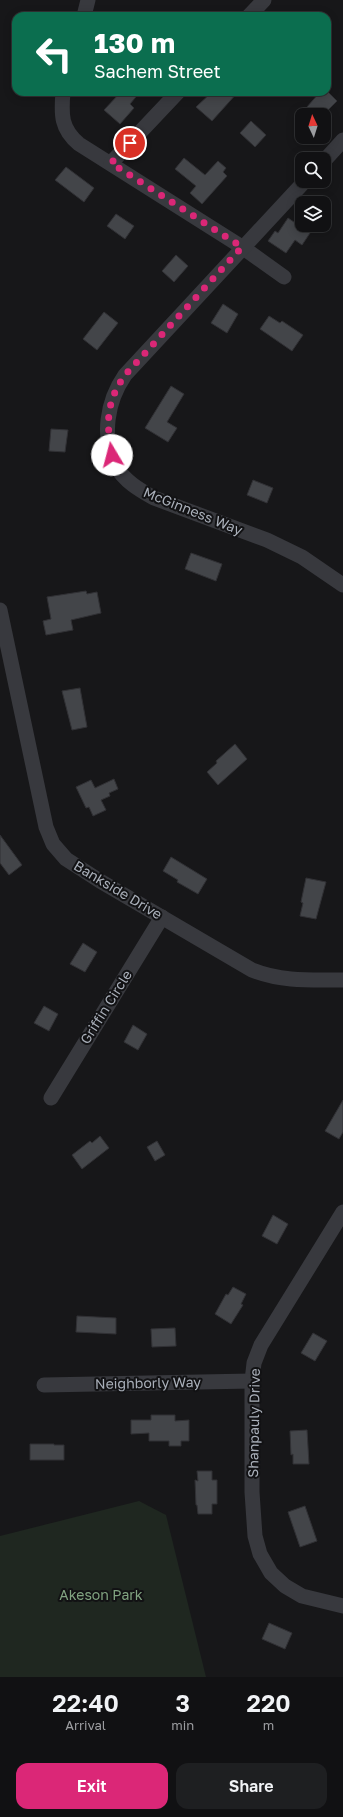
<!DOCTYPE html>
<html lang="en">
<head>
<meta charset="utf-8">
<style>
  :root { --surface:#111113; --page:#1e1f21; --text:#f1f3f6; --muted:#9c9da0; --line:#303133; --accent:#db2777 }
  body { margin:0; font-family:"Golos Text",sans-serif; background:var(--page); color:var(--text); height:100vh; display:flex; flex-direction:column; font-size:15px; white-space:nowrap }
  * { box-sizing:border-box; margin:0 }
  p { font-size:13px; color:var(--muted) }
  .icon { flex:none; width:22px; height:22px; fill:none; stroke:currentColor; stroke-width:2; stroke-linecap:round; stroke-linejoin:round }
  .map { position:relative; height:1677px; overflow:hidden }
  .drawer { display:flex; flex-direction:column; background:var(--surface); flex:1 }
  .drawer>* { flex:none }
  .top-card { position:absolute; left:12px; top:12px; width:319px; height:84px; border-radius:12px; box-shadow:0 2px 10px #0003,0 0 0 1px var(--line); background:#0b6e4f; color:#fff; overflow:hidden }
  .needle { width:26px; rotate:356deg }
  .controls { position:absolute; left:295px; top:108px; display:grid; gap:8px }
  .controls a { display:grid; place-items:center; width:36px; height:36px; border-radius:8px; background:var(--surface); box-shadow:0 2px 10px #0003,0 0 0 1px var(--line); font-size:20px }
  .pin { position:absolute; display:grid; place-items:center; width:34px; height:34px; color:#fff; margin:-17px; border:2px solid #fff; border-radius:50%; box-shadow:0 1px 4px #0007 }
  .me { position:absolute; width:44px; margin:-22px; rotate:352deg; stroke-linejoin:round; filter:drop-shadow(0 0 3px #0008) }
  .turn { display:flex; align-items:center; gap:14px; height:84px; padding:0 16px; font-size:18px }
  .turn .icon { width:52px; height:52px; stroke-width:2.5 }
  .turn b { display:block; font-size:28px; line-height:34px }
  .eta { display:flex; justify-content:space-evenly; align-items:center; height:68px; text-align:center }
  .eta b { font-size:24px; font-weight:600; line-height:28px }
  .action { display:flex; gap:8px; margin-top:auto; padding:8px 16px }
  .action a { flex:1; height:46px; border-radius:12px; background:var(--accent); color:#fff; font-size:16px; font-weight:600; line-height:46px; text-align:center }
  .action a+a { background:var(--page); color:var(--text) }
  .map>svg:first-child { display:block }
  .green { fill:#1f2720 }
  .building { fill:#434549; stroke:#313135 }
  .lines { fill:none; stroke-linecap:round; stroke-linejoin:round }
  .minor { stroke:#38393e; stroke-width:15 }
  .route { stroke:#db2777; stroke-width:7; stroke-dasharray:0 12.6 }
  .labels { text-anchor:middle; stroke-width:4; stroke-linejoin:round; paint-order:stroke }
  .street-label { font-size:14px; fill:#a9afb9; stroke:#121214 }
  .park-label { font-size:14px; fill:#81a381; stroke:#121214 }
</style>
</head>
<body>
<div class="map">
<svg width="343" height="1677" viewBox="0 0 343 1677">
  <rect width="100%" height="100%" fill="#171719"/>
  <!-- green -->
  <path class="green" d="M 139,1501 L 166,1515 L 206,1677 L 0,1677 L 0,1536 Z"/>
  <!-- building -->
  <g class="building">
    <path d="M 123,92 L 140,92 L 130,104 L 134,108 L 120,124 L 104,110 L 118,95 L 119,96 Z"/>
    <path d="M 212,92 L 238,92 L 212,121 L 196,107 Z"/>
    <path d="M 320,92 L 328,92 L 337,101 L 323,115 L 300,115 Z"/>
    <path d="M 251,121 L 266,135 L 255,147 L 240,133 Z"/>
    <path d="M 184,158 L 205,175 L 218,161 L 226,168 L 223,172 L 227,176 L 202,204 L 190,193 L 196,186 L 175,169 Z"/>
    <path d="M 66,167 L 94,188 L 84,202 L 55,180 Z"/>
    <path d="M 116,214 L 134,226 L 125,239 L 107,226 Z"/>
    <path d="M 288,218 L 310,233 L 302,245 L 295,240 L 286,253 L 268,241 L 275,231 L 278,233 Z"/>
    <path d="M 176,255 L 188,266 L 174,282 L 162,271 Z"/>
    <path d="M 223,304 L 238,314 L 227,333 L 211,323 Z"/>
    <path d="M 104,312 L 118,323 L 97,350 L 83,339 Z"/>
    <path d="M 269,316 L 280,323 L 282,321 L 303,335 L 292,351 L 260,329 Z"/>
    <path d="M 171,386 L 184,394 L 167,422 L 177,428 L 168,442 L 145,428 Z"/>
    <path d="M 51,429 L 68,430 L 65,452 L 49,451 Z"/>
    <path d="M 253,480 L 273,488 L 267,503 L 247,495 Z"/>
    <path d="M 191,553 L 222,564 L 216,581 L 185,569 Z"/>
    <path d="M 86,591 L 87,594 L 97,592 L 101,613 L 71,620 L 73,630 L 46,635 L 43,621 L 51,619 L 47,597 Z"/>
    <path d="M 80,688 L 87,727 L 72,730 L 62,691 Z"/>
    <path d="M 235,744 L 247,759 L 218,785 L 207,772 L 217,763 L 216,761 Z"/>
    <path d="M 114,779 L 118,789 L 109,793 L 110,796 L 101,800 L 106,810 L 93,816 L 89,807 L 86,808 L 76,787 L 91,780 L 95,788 Z"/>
    <path d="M 0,835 L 22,865 L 9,875 L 0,863 Z"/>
    <path d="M 171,857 L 207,879 L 198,894 L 177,882 L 178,880 L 163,871 Z"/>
    <path d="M 306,878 L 326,882 L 316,919 L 300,916 L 303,903 L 301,902 Z"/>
    <path d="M 83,943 L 97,952 L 85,972 L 70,964 Z"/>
    <path d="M 44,1006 L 58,1014 L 49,1031 L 34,1023 Z"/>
    <path d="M 133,1025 L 147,1034 L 138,1050 L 124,1042 Z"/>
    <path d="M 343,1100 L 343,1132 L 339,1139 L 325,1131 Z"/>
    <path d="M 100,1136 L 109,1148 L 82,1169 L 72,1155 L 90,1141 L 92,1143 Z"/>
    <path d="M 157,1141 L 165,1155 L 155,1161 L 147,1147 Z"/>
    <path d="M 273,1215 L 288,1224 L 277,1244 L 262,1236 Z"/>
    <path d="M 233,1287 L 246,1294 L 241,1304 L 243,1305 L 231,1324 L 215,1314 L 226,1294 L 228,1295 Z"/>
    <path d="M 77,1316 L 116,1318 L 116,1334 L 76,1332 Z"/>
    <path d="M 175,1328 L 176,1346 L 152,1347 L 151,1329 Z"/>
    <path d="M 313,1333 L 327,1341 L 315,1361 L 301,1353 Z"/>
    <path d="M 151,1415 L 175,1415 L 175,1421 L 189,1420 L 189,1441 L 181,1441 L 181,1446 L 169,1446 L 169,1441 L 149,1441 L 149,1433 L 131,1434 L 131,1420 L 151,1420 Z"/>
    <path d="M 307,1430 L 309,1464 L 293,1464 L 293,1454 L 291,1455 L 290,1431 Z"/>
    <path d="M 30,1444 L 54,1444 L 54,1445 L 64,1445 L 64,1460 L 30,1460 Z"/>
    <path d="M 197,1471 L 212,1471 L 212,1480 L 217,1480 L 217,1504 L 212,1504 L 212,1514 L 198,1514 L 197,1505 L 196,1505 L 195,1480 L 198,1481 Z"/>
    <path d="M 305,1506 L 317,1541 L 300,1547 L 288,1512 Z"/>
    <path d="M 269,1623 L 292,1633 L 285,1649 L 262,1639 Z"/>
  </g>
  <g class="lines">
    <!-- minor -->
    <g class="minor">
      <path d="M 84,16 L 88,0"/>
      <path d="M 249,16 L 264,0"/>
      <path d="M 63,92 C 61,115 61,129 79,144 L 242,247 L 284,277"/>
      <path d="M 324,161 L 343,140"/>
      <path d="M 111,163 L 178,92"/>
      <path d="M 305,181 L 125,375 C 107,401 101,437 116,466 C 124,481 140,490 154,498 L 267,540 L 302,557 L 343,585"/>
      <path d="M 0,610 L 46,827 L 53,844 L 66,859 L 100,881 L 252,970 C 282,982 311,980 343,980"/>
      <path d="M 51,1098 L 162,917"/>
      <path d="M 343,1212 L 261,1345 L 254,1363 L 252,1381 L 252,1492 L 255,1536 L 260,1554 L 271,1573 L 285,1586 L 302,1596 L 343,1606"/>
      <path d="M 44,1385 L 252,1381"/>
    </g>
  </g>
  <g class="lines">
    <!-- route -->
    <path class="route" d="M 112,455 C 106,423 106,402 125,375 L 242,247 L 111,163 L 130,143"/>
  </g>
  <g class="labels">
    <!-- street labels -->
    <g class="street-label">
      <text transform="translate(193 511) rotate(22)" y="5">McGinness Way</text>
      <text transform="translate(118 890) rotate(31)" y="5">Bankside Drive</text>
      <text transform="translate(106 1007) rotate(-58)" y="5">Griffin Circle</text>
      <text transform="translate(148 1383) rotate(-1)" y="5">Neighborly Way</text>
      <text transform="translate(254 1423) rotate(-89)" y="5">Shanpauly Drive</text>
    </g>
    <!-- park labels -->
    <g class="park-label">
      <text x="101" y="1600">Akeson Park</text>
    </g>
  </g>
</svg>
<div class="controls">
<a><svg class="needle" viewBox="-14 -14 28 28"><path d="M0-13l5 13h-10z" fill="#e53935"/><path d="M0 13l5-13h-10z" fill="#9c9da0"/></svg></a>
<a><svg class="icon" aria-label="search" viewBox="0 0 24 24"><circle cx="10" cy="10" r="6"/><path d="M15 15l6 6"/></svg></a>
<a><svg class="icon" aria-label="layers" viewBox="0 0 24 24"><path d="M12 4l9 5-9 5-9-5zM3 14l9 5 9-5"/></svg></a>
</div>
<div class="pin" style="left:130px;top:143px;background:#d93025"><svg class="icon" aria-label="arrive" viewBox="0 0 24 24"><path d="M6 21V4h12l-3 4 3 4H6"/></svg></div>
<svg class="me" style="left:112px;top:455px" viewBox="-20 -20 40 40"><circle r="19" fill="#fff"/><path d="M0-13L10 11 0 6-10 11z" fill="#db2777"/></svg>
<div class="top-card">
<div class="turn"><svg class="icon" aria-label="left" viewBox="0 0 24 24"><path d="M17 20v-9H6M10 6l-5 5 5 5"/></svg><div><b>130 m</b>Sachem Street</div></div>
</div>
</div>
<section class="drawer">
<div class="eta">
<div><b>22:40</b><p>Arrival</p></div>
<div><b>3</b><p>min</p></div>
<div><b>220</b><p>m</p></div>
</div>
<div class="action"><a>Exit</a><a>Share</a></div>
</section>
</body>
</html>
